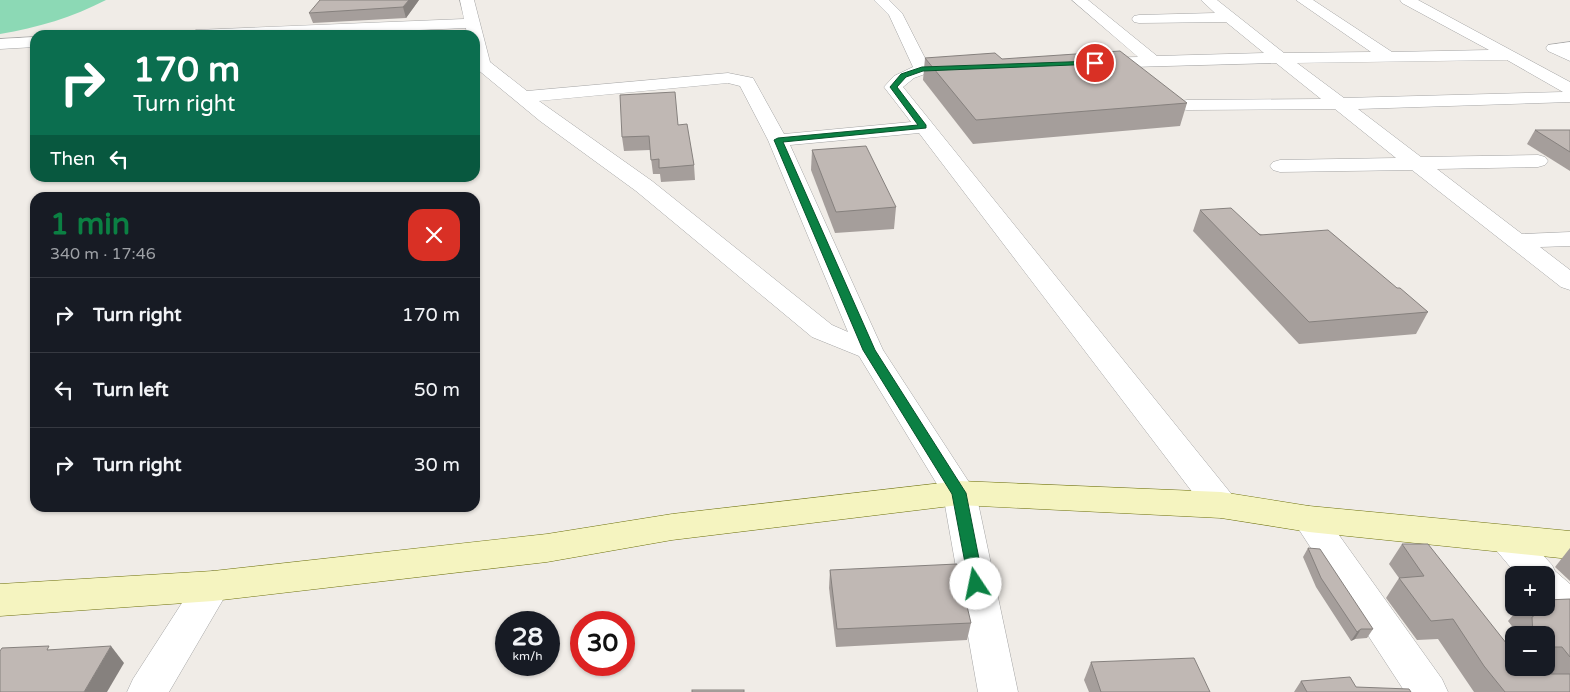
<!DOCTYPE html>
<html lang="en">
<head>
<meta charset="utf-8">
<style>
  :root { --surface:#171b24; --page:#20242c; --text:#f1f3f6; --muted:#9ea1a6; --line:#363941; --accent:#0b8043 }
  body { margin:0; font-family:"Varela Round",sans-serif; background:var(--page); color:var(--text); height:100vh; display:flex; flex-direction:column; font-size:19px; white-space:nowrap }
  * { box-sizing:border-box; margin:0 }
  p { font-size:16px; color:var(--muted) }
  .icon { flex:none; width:28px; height:28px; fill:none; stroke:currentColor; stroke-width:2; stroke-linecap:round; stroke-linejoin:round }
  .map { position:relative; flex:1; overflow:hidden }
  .side { position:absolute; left:30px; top:192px; width:450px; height:320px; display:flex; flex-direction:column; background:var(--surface); border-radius:15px; box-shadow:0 1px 4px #0004 }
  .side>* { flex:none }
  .top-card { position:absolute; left:30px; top:30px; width:450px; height:152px; border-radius:15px; box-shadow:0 1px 4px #0004; background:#0b6e4f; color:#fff; overflow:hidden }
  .controls { position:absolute; left:1505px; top:566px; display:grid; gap:10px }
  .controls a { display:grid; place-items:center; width:50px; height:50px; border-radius:10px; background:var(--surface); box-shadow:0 1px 4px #0004; font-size:25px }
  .speed { position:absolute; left:495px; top:611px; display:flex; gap:10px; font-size:25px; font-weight:700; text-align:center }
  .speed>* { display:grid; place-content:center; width:65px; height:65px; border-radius:50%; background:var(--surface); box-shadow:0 1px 4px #0004; line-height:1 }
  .speed small { font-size:12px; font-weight:400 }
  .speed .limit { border:8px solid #d22; background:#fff; color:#111 }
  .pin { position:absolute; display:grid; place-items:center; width:42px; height:42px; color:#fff; margin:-21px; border:2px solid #fff; border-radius:50%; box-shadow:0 1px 5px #0007 }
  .me { position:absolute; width:55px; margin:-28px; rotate:349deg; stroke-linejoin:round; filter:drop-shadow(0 0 4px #0008) }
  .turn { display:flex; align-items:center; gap:18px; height:105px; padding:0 20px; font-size:22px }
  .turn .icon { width:65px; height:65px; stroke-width:2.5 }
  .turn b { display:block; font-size:35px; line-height:42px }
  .then { display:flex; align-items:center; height:48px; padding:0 20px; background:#0003; gap:10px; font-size:19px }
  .round { display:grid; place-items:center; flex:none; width:52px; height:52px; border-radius:15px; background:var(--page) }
  .overview { display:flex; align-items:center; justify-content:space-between; height:85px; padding:0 20px }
  h1 { font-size:30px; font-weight:700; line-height:38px; color:var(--accent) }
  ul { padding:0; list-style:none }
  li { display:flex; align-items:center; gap:15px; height:75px; padding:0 20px; border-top:1px solid var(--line) }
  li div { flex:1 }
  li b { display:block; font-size:19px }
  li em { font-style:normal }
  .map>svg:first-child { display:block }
  .pitch { fill:#8cd9b5 }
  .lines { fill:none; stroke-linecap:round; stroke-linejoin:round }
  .street-casing { stroke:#a4a4a4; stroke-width:1 }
  .secondary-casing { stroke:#6e710d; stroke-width:1 }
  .street { fill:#fff; fill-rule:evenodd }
  .secondary { fill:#f5f4c0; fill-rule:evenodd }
  .wall { fill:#a59e9b }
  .shaded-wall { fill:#86817e }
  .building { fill:#c0b8b4; stroke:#86817e }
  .route { fill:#0b8043; stroke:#07532c }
</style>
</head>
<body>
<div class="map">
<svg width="1570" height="692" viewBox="0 0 1570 692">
  <rect width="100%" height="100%" fill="#f0ece7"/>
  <!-- pitch -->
  <path class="pitch" d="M 0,0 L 106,0 C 73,17 37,28 0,34 Z"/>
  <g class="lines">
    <defs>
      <g id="street">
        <path d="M 460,0 L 474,0 L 490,62 L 527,91 L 728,73 L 753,78 L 784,134 L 911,122 L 884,87 L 894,76 L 913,67 L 889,15 L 874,0 L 889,0 L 902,13 L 928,64 L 967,63 L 969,67 L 967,71 L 961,72 L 925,74 L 914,78 L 903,87 L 1233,496 L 1238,505 L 1233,514 L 1221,518 L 1209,514 L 919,133 L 790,145 L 883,350 L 976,493 L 1018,692 L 978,692 L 943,494 L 859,356 L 812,337 L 636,191 L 540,121 L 477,69 L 475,65 L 475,35 L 467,35 L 466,28 L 302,35 L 188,35 L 191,32 L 196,30 L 464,19 ZM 728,83 L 740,86 L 768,140 L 848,332 L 832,325 L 652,181 L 539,101 Z"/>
        <path d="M 1072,0 L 1088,0 L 1157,56 L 1264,53 L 1226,22 L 1139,23 L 1134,22 L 1132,19 L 1134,16 L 1139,15 L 1215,13 L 1201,0 L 1217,0 L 1284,53 L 1371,52 L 1296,0 L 1313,0 L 1392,52 L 1489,50 L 1402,3 L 1400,0 L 1418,0 L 1570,82 L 1570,102 L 1358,109 L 1421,157 L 1538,155 L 1545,157 L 1548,161 L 1545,165 L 1538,167 L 1437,169 L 1522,234 L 1570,232 L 1570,246 L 1540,247 L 1570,270 L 1570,290 L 1561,287 L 1412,170 L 1280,172 L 1273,170 L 1270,166 L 1273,162 L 1280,160 L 1396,158 L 1335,109 L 1187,110 L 1181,109 L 1178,105 L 1181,101 L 1187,100 L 1321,99 L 1276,63 L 1096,68 L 1090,67 L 1088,63 L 1090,59 L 1096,58 L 1138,57 ZM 1507,60 L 1563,92 L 1344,98 L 1297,63 Z"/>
        <path d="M 35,37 L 35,47 L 0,49 L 0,39 Z"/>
        <path d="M 1570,42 L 1570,61 L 1548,51 L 1546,48 L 1548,45 Z"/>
        <path d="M 1309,506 L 1321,510 L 1442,679 L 1448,692 L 1405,692 L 1292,519 L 1297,510 Z"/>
        <path d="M 1508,526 L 1520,530 L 1552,565 L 1555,571 L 1570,584 L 1570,625 L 1557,620 L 1545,608 L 1546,575 L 1517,575 L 1496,550 L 1491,540 L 1496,530 Z"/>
        <path d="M 213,571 L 226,575 L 231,586 L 169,692 L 127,692 L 133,679 L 200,575 Z"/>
      </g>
      <path id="secondary" d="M 959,481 L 1221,492 L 1309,506 L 1570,531 L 1570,559 L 1309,532 L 1221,518 L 959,505 L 672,540 L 547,562 L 213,601 L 0,616 L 0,584 L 213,571 L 547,534 L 672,514 Z"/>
    </defs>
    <!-- street casing -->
    <use href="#street" class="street-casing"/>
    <!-- secondary casing -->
    <use href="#secondary" class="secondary-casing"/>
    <!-- street -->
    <use href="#street" class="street"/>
    <!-- secondary -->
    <use href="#secondary" class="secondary"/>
  </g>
  <!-- wall -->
  <g class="wall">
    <path d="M 419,0 L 406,18 L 313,23 L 309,13 Z"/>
    <path d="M 925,58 L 1002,59 L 1187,103 L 1180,126 L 973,144 L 923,80 Z"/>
    <path d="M 678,125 L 694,165 L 695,180 L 661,182 L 660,174 L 653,174 L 650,150 L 624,151 L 622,137 Z"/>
    <path d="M 1535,130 L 1570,130 L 1570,171 L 1527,144 Z"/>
    <path d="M 812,150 L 896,207 L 894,229 L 835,233 L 811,170 Z"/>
    <path d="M 1200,210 L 1397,288 L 1428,312 L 1416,334 L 1299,344 L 1193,231 Z"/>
    <path d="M 1402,544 L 1530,674 L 1550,674 L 1545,668 L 1546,668 L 1546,635 L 1517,635 L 1518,634 L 1508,621 L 1519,608 L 1546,608 L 1570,599 L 1570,692 L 1474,692 L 1438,639 L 1417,640 L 1386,598 L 1399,578 L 1389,564 Z"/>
    <path d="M 1308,548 L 1373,629 L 1367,638 L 1355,639 L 1351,641 L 1316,587 L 1303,557 Z"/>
    <path d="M 1570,548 L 1570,581 L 1555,567 Z"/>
    <path d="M 830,570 L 971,623 L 967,640 L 836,647 L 829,588 Z"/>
    <path d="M 1091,662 L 1210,692 L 1089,692 L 1084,680 Z"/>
    <path d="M 1301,681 L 1356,687 L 1411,692 L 1294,692 Z"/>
  </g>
  <!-- shaded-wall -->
  <g class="shaded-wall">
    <path d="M 409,0 L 419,0 L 406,18 L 403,7 Z"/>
    <path d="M 1361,629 L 1355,639 L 1351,641 L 1357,632 Z"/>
    <path d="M 111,646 L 124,663 L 107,692 L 84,692 Z"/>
  </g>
  <!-- building -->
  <g class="building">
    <path d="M 320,0 L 409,0 L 403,7 L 309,13 Z"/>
    <path d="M 1120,51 L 1187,103 L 976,120 L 925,58 L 995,53 L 1002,59 Z"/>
    <path d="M 675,92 L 678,125 L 687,124 L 694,165 L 659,168 L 659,159 L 651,160 L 649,136 L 622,137 L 620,95 Z"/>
    <path d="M 1535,130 L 1570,130 L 1570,152 Z"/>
    <path d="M 866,146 L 896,207 L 836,212 L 812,150 Z"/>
    <path d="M 1231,208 L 1260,235 L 1328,230 L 1397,288 L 1400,288 L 1428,312 L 1309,322 L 1200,210 Z"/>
    <path d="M 1402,544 L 1428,544 L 1514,653 L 1514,668 L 1525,668 L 1530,674 L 1570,674 L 1570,692 L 1505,692 L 1484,666 L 1453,619 L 1431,621 L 1399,578 L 1424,576 Z"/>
    <path d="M 1308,548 L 1320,549 L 1373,629 L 1361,629 L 1357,632 L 1321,578 Z"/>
    <path d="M 957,564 L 971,623 L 837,629 L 830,570 Z"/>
    <path d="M 1570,599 L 1570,657 L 1562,647 L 1546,647 L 1546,635 L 1533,635 L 1532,617 L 1535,615 L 1529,608 L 1546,608 L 1546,600 Z"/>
    <path d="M 49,646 L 47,650 L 111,646 L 84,692 L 0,692 L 0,651 L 2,648 Z"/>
    <path d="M 1194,658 L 1210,692 L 1101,692 L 1091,662 Z"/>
    <path d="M 1350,677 L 1356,687 L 1409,689 L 1411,692 L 1307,692 L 1301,681 Z"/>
    <rect x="692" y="690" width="52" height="2"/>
  </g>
  <!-- route -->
  <path class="route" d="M 1095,61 L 1097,62 L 1097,64 L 923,71 L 906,77 L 897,87 L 926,125 L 926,128 L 783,142 L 875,350 L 966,493 L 984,584 L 982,588 L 976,590 L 971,588 L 969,584 L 952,494 L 863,350 L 774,140 L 778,138 L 918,125 L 890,87 L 901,74 L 922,67 Z"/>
</svg>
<div class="controls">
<a>+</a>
<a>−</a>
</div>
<div class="speed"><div>28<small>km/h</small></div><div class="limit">30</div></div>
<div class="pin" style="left:1095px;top:63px;background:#d93025"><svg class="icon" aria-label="arrive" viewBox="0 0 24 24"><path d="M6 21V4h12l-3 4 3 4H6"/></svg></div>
<svg class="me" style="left:976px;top:584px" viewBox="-20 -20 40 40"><circle r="19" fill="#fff"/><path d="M0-13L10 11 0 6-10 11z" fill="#0b8043"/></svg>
<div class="top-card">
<div class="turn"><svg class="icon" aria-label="right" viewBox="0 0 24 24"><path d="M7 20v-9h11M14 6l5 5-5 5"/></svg><div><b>170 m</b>Turn right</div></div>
<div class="then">Then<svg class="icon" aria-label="left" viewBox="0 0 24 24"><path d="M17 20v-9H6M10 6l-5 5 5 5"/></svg></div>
</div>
<section class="side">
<div class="overview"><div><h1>1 min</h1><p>340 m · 17:46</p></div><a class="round" style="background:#d93025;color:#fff"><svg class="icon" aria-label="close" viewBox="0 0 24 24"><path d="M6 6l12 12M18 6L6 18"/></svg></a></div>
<ul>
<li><svg class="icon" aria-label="right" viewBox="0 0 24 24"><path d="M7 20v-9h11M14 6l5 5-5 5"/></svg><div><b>Turn right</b></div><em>170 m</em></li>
<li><svg class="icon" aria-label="left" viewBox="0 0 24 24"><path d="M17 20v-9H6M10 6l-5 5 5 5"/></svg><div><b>Turn left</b></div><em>50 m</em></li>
<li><svg class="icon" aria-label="right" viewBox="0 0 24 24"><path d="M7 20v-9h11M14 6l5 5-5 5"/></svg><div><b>Turn right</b></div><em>30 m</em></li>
</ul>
</section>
</div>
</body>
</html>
